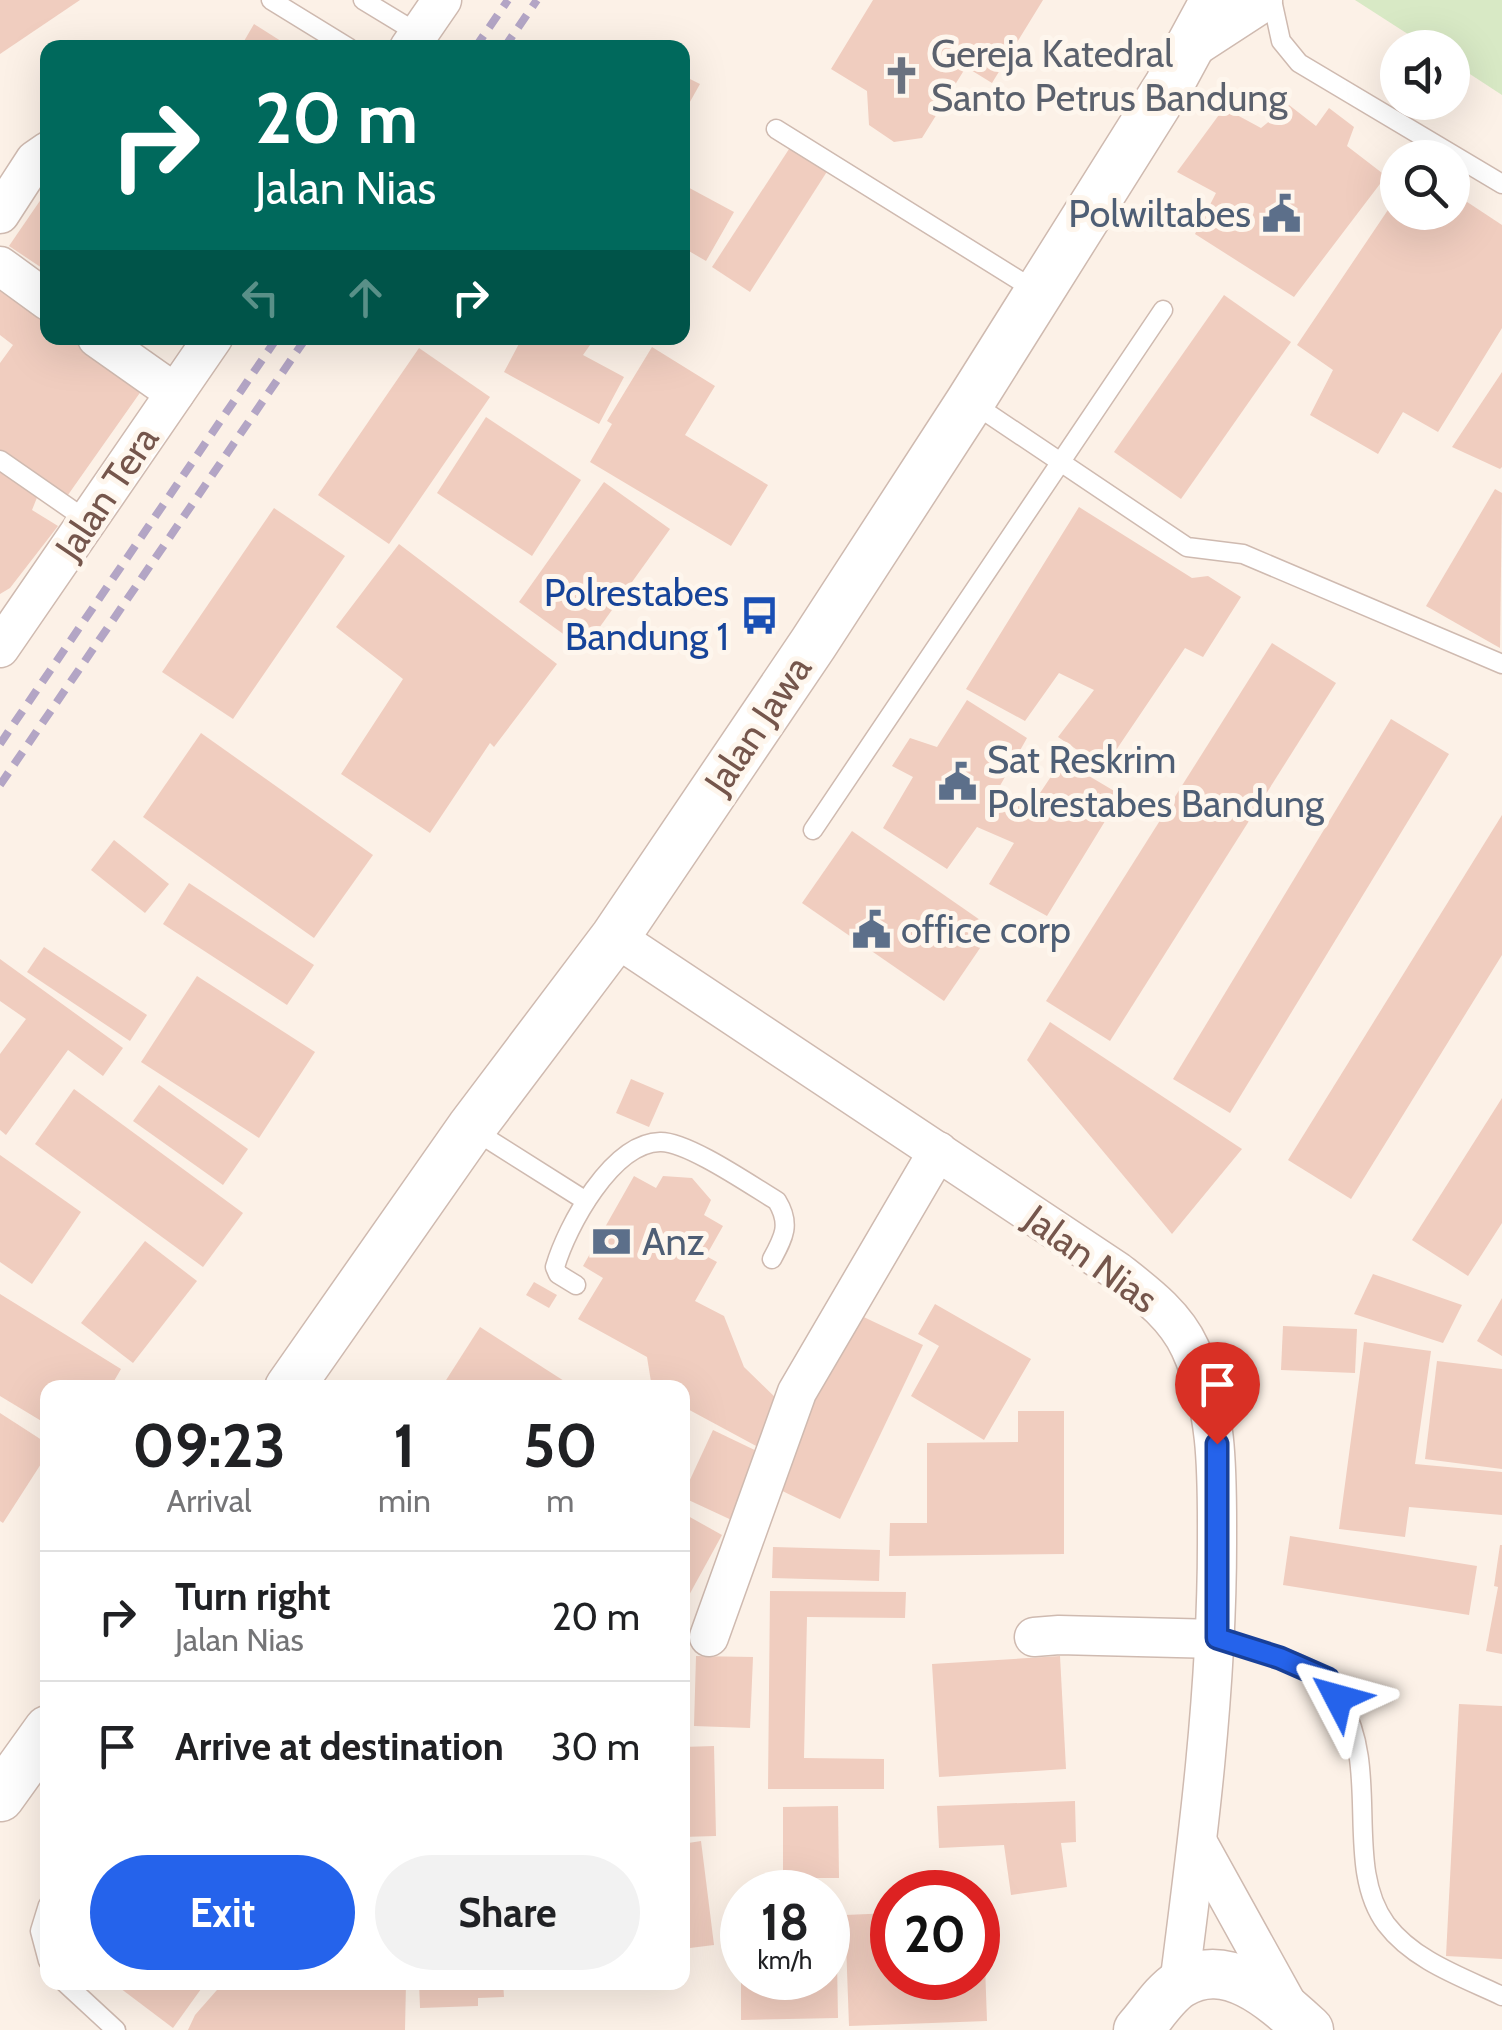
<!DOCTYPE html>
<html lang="en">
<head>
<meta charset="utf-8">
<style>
  :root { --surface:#fff; --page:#f2f2f2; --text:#202124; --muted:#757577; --line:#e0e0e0; --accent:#2563eb }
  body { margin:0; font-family:Cabin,sans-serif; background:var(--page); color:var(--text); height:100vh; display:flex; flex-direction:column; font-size:38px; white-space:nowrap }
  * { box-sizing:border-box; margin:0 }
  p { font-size:32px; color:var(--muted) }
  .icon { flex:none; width:55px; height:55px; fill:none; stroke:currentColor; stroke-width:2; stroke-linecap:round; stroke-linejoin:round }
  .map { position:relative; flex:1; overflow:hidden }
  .drawer { position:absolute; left:40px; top:1380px; width:650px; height:610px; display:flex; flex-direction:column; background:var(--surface); border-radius:20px; box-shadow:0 10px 40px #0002 }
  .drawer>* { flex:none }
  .hud { position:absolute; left:40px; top:40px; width:650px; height:305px; border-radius:20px; box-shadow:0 10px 40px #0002; background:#00695c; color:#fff; overflow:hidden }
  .tools { position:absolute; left:1380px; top:30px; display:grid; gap:20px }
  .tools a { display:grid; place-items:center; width:90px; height:90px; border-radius:50%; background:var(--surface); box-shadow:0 10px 40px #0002; font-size:50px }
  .speed { position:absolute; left:720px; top:1870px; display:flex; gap:20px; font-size:50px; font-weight:700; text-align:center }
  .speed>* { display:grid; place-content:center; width:130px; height:130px; border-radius:50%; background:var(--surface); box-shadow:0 10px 40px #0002; line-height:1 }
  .speed small { font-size:25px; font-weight:400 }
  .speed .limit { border:15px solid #d22; background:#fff; color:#111 }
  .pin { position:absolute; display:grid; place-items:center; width:85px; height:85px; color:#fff; margin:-102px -42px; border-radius:50% 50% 50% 0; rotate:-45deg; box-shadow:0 0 10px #0007 }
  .pin .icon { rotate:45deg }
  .me { position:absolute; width:110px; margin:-55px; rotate:309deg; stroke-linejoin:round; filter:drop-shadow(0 0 8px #0008) }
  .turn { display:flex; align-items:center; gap:35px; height:210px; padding:0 50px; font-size:45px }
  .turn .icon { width:130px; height:130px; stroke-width:2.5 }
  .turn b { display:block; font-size:70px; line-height:85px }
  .lanes { display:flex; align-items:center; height:95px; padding:0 50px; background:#0003; justify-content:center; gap:50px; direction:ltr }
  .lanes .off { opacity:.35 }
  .eta { display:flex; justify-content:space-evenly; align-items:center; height:170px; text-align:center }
  .eta b { font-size:60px; font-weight:700; line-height:70px }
  .primary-button { display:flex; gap:20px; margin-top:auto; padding:20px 50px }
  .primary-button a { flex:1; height:115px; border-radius:60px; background:var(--accent); color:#fff; font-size:40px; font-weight:700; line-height:115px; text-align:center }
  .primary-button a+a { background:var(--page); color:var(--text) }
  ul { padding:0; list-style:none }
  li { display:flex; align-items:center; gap:30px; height:130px; padding:0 50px; border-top:2px solid var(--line) }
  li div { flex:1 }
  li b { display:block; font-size:38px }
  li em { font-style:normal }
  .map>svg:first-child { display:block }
  .green { fill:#d8e9c5 }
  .building { fill:#f0cdbf }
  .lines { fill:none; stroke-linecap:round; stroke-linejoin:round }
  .service-casing { stroke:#cfbab0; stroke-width:21 }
  .minor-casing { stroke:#cfbab0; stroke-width:41 }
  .tertiary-casing { stroke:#cfbab0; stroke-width:51 }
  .service { stroke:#fff; stroke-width:18 }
  .minor { stroke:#fff; stroke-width:38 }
  .tertiary { stroke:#fff; stroke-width:48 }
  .rail { stroke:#b3a5c5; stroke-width:8; stroke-dasharray:15 10; stroke-linecap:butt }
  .route-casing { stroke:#184099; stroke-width:25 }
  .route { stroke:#2563eb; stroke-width:18 }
  .labels { text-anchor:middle; stroke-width:10; stroke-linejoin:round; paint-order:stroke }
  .worship-label { font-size:38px; fill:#5b616d; stroke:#fef6ed; text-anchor:start }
  .service-label { font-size:38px; fill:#4e5e75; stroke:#fef6ed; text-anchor:start }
  .street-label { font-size:38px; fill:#75564c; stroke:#fef6ed }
  .transit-label { font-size:38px; fill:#164399; stroke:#fef6ed; text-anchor:end }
</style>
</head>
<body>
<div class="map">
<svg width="1502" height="2030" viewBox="0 0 1502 2030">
  <rect width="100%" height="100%" fill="#fcf1e7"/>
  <!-- green -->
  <path class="green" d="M 1355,0 L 1502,0 L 1502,95 L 1453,63 L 1452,48 L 1428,47 Z"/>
  <!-- building -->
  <g class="building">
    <path d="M 0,0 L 80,0 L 0,54 Z"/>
    <path d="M 873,0 L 1043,0 L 992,83 L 966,67 L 922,138 L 894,142 L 869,125 L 867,91 L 831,69 Z"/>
    <path d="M 254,24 L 292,48 L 240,48 Z"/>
    <path d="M 682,75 L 700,84 L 682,116 Z"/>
    <path d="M 1289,105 L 1316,126 L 1329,108 L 1354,127 L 1347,146 L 1386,176 L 1294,297 L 1195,234 L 1216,193 L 1177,172 L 1224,108 L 1261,128 Z"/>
    <path d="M 791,146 L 828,170 L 750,292 L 712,267 Z"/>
    <path d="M 682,184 L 734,212 L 706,261 L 682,247 Z"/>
    <path d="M 48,189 L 48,272 L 9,246 Z"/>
    <path d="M 1452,192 L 1502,225 L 1502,328 L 1438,432 L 1403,412 L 1378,454 L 1310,415 L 1333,370 L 1297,345 L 1398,195 L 1398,212 L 1434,215 L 1452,212 Z"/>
    <path d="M 0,284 L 48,318 L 48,338 L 75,338 L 144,387 L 63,502 L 0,457 L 0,363 L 13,345 L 0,335 Z"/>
    <path d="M 1224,295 L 1291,342 L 1181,499 L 1114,452 Z"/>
    <path d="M 522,338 L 595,338 L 583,355 L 624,377 L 599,424 L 504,372 Z"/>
    <path d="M 652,347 L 715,386 L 685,435 L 768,485 L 731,546 L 590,462 L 612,424 L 607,421 Z"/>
    <path d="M 419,348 L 490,397 L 389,544 L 318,495 Z"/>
    <path d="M 1502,372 L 1502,467 L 1500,469 L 1452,447 Z"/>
    <path d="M 486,417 L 581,480 L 532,556 L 437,493 Z"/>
    <path d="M 0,469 L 38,495 L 32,510 L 58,526 L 10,588 L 0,594 Z"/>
    <path d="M 604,482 L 670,529 L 584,649 L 519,602 Z"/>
    <path d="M 1495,489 L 1502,493 L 1500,648 L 1426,606 Z"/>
    <path d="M 1079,507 L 1192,578 L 1208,576 L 1241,597 L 1203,657 L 1185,648 L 1104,768 L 1058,737 L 1094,690 L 1059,673 L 1025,721 L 966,689 Z"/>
    <path d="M 274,508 L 345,556 L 233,719 L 162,672 Z"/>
    <path d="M 399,544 L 557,664 L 494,747 L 490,743 L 430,833 L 341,774 L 403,679 L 336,627 Z"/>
    <path d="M 1272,643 L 1336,683 L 1110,1041 L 1046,1001 Z"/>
    <path d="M 967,700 L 1027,738 L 997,791 L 1030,808 L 1062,760 L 1121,795 L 1047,916 L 989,884 L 1014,843 L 977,827 L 947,869 L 883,828 L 913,777 L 892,766 L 910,738 L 937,747 Z"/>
    <path d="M 1391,719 L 1449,754 L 1230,1113 L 1173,1079 Z"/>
    <path d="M 201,733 L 373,855 L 314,938 L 143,817 Z"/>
    <path d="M 1502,815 L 1502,955 L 1351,1199 L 1288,1160 Z"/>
    <path d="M 852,831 L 993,929 L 944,1001 L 802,903 Z"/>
    <path d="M 114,840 L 169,884 L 145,913 L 91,870 Z"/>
    <path d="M 189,883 L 314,965 L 287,1005 L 163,924 Z"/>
    <path d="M 44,947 L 147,1015 L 130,1041 L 27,972 Z"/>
    <path d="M 0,959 L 123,1048 L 103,1076 L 68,1050 L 6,1135 L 0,1130 L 0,1054 L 26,1019 L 0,1001 Z"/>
    <path d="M 197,976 L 315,1052 L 259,1138 L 141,1062 Z"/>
    <path d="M 1050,1022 L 1242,1149 L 1172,1234 L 1027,1060 Z"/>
    <path d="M 631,1079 L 664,1093 L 649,1127 L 616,1113 Z"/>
    <path d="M 159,1085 L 248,1149 L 223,1185 L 133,1121 Z"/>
    <path d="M 74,1089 L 243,1213 L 203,1267 L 35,1144 Z"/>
    <path d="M 1502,1098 L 1502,1223 L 1468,1276 L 1412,1240 Z"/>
    <path d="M 0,1155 L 81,1212 L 32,1284 L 0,1262 Z"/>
    <path d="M 634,1176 L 656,1188 L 663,1176 L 692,1178 L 711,1200 L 704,1215 L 723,1226 L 706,1256 L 717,1262 L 695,1301 L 724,1316 L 744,1367 L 781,1403 L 758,1447 L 682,1406 L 682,1388 L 652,1388 L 647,1357 L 578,1319 L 603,1278 L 583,1266 Z"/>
    <path d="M 145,1241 L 197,1281 L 133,1363 L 81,1323 Z"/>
    <path d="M 1373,1274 L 1462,1305 L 1443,1343 L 1354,1314 Z"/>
    <path d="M 534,1282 L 557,1295 L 549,1308 L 526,1295 Z"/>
    <path d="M 0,1294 L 121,1369 L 110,1388 L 48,1388 L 48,1425 L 0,1396 Z"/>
    <path d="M 1502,1298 L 1502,1356 L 1477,1341 Z"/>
    <path d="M 935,1304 L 1031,1359 L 984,1440 L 911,1396 L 939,1346 L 918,1334 Z"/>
    <path d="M 853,1312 L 923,1345 L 840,1519 L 770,1485 Z"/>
    <path d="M 1283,1326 L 1357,1329 L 1355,1373 L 1281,1370 Z"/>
    <path d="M 480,1327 L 575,1388 L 441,1388 Z"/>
    <path d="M 1364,1342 L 1431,1351 L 1415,1464 L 1502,1472 L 1502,1515 L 1409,1507 L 1405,1537 L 1339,1529 Z"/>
    <path d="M 1437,1361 L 1502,1369 L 1502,1469 L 1425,1459 Z"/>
    <path d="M 1018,1411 L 1064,1411 L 1064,1554 L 889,1556 L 890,1523 L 927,1523 L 927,1443 L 1018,1442 Z"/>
    <path d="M 0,1413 L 48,1444 L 48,1453 L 3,1523 L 0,1521 Z"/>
    <path d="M 713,1430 L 769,1457 L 738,1523 L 682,1497 Z"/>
    <path d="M 688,1516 L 722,1535 L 682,1608 L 682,1526 Z"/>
    <path d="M 1290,1536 L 1477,1566 L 1469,1615 L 1283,1585 Z"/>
    <path d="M 1500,1545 L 1502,1545 L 1502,1654 L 1486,1651 L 1498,1587 L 1494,1586 Z"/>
    <path d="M 773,1547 L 880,1550 L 879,1581 L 772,1578 Z"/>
    <path d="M 770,1591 L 906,1592 L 905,1618 L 807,1617 L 804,1758 L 884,1759 L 884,1789 L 768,1789 Z"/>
    <path d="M 696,1656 L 753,1657 L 750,1728 L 694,1726 Z"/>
    <path d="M 1060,1656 L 1066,1769 L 939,1777 L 932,1664 Z"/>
    <path d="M 1459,1704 L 1502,1706 L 1502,1959 L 1446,1956 Z"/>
    <path d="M 714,1746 L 716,1836 L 682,1837 L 682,1747 Z"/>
    <path d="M 1075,1801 L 1076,1842 L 1061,1843 L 1067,1887 L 1011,1895 L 1004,1845 L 939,1848 L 937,1806 Z"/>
    <path d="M 838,1806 L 839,1878 L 783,1878 L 783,1807 Z"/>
    <path d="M 701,1841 L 714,1945 L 682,1949 L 682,1844 Z"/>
    <path d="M 828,1902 L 836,1902 L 838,2018 L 741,2020 L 741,1978 L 828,1978 Z"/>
    <path d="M 978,1909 L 983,1909 L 987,2021 L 849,2026 L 845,1915 L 892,1913 L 892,1978 L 978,1978 Z"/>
    <path d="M 112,1982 L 206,1982 L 173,2028 Z"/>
    <path d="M 224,1982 L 406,1982 L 405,2030 L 188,2030 L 195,2015 Z"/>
    <path d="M 419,1982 L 503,1982 L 504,1997 L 478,1998 L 478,2006 L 420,2008 Z"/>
  </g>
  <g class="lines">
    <defs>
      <g id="service">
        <path d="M 271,0 L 349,48"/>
        <path d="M 363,0 L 419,34"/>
        <path d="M 1272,0 L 1281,41 L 1299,63 L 1502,184"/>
        <path d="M 776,129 L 1038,292"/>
        <path d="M 971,402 L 1187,547 L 1243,554 L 1502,664"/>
        <path d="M 0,460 L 88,521"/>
        <path d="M 813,830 L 1163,310"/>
        <path d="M 472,1129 L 586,1201"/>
        <path d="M 576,1285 L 558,1274 L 555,1267 C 567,1226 612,1143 660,1142 C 687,1141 752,1186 777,1201 C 791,1224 784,1237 772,1259"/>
        <path d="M 1217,1639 C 1252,1649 1294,1657 1325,1678 C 1332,1683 1337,1695 1341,1703 C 1381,1770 1343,1866 1386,1924 C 1414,1961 1462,1977 1502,1996"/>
        <path d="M 48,1905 L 40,1931 L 48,1961"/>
        <path d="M 64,1982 L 116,2030"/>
      </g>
      <g id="minor">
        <path d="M 409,48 L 442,0"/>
        <path d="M 0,214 L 35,160 L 48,151"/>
        <path d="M 0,266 L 48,301"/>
        <path d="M 97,338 L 175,393"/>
        <path d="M 0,648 L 213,338"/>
        <path d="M 615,937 L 1117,1271 C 1145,1293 1175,1315 1190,1348 C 1219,1411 1217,1476 1217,1543 C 1217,1691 1198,1838 1179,1985"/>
        <path d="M 709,1637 L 797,1392 L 938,1151"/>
        <path d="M 1034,1637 L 1059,1635 L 1217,1639"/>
        <path d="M 1198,1843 L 1291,2011"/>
      </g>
      <g id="tertiary">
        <path d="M 1195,41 L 1258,0"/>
        <path d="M 289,1388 L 471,1128 L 615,937 L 813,644 L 970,402 L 1169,85 L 1215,0"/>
        <path d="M 0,1797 L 48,1730"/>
        <path d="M 1138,2030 C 1151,2016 1164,1994 1180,1984 C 1228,1954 1276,2000 1309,2030"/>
      </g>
    </defs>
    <!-- service casing -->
    <use href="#service" class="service-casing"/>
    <!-- minor casing -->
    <use href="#minor" class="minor-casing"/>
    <!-- tertiary casing -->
    <use href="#tertiary" class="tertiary-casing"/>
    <!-- service -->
    <use href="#service" class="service"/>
    <!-- minor -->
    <use href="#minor" class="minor"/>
    <!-- tertiary -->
    <use href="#tertiary" class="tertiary"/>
    <!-- rail -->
    <g class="rail">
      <path d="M 475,48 L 508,0"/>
      <path d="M 504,48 L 537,0"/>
      <path d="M 0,744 L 277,338"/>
      <path d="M 0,785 L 306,338"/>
    </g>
  </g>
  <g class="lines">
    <defs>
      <path id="route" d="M 1217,1444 L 1217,1638 L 1280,1658 L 1328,1679 L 1338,1698"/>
    </defs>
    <!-- route casing -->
    <use href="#route" class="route-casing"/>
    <!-- route -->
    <use href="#route" class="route"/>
  </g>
  <!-- icons -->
  <defs>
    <symbol id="church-bare" viewBox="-9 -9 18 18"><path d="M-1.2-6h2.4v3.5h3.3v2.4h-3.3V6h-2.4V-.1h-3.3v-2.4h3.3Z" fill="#6b7280" stroke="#fef6ed" stroke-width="2.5" paint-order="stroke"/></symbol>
    <symbol id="civic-bare" viewBox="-9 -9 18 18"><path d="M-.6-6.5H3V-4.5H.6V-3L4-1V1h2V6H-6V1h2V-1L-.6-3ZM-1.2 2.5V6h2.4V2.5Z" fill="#5c6f8a" stroke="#fef6ed" stroke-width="2.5" paint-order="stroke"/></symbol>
    <symbol id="bus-bare" viewBox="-9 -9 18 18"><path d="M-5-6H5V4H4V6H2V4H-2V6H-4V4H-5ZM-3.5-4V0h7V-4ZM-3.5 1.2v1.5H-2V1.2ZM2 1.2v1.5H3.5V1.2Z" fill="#1a4fb4" stroke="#fef6ed" stroke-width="2.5" paint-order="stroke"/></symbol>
    <symbol id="bank-bare" viewBox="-9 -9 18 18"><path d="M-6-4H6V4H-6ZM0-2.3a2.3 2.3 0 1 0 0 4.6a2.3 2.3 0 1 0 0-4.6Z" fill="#5c6f8a" stroke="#fef6ed" stroke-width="2.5" paint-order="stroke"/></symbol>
  </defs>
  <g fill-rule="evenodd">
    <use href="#church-bare" x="874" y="48" width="55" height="55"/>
    <use href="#civic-bare" x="1254" y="186" width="55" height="55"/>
    <use href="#bus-bare" x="732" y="588" width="55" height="55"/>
    <use href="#civic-bare" x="930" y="754" width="55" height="55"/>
    <use href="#civic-bare" x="844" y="902" width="55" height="55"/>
    <use href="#bank-bare" x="584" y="1214" width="55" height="55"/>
  </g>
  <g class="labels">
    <!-- worship labels -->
    <g class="worship-label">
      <text x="931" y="67">Gereja Katedral<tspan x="931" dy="44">Santo Petrus Bandung</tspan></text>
    </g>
    <!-- service labels -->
    <g class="service-label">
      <text x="1251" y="227" text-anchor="end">Polwiltabes</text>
      <text x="987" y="773">Sat Reskrim<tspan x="987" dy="44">Polrestabes Bandung</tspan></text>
      <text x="901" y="943">office corp</text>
      <text x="642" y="1255">Anz</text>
    </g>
    <!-- street labels -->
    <g class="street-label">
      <text transform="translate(107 493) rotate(-56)" y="13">Jalan Tera</text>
      <text transform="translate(758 725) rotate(-56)" y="13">Jalan Jawa</text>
      <text transform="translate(1091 1259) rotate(36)" y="13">Jalan Nias</text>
    </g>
    <!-- transit labels -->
    <g class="transit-label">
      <text x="729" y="606">Polrestabes<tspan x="729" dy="44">Bandung 1</tspan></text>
    </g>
  </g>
</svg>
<div class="tools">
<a><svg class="icon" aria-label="sound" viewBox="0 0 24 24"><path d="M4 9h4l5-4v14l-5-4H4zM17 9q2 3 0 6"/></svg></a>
<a><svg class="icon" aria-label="search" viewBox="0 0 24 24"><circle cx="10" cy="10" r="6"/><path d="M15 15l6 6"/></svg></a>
</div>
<div class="speed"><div>18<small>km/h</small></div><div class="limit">20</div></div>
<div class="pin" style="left:1217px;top:1444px;background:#d93025"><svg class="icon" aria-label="arrive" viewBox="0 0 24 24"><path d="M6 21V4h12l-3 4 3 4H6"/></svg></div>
<svg class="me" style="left:1338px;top:1698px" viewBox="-20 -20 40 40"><path d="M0-17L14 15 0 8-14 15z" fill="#2563eb" stroke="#fff" stroke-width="4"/></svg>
<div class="hud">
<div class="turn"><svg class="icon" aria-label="right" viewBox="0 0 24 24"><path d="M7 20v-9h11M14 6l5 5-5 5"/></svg><div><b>20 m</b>Jalan Nias</div></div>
<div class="lanes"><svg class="icon off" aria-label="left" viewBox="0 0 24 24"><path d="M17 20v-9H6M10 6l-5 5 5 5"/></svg><svg class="icon off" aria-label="ahead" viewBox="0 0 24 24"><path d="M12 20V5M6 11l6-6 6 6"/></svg><svg class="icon" aria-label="right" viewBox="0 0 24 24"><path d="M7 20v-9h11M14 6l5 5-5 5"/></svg></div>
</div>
<section class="drawer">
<div class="eta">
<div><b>09:23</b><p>Arrival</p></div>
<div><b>1</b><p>min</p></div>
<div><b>50</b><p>m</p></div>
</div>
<ul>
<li><svg class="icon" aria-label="right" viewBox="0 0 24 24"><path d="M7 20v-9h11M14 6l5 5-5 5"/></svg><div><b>Turn right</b><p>Jalan Nias</p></div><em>20 m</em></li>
<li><svg class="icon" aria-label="arrive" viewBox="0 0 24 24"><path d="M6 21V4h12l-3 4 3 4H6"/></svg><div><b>Arrive at destination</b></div><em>30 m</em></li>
</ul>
<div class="primary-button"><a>Exit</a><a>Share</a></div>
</section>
</div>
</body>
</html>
